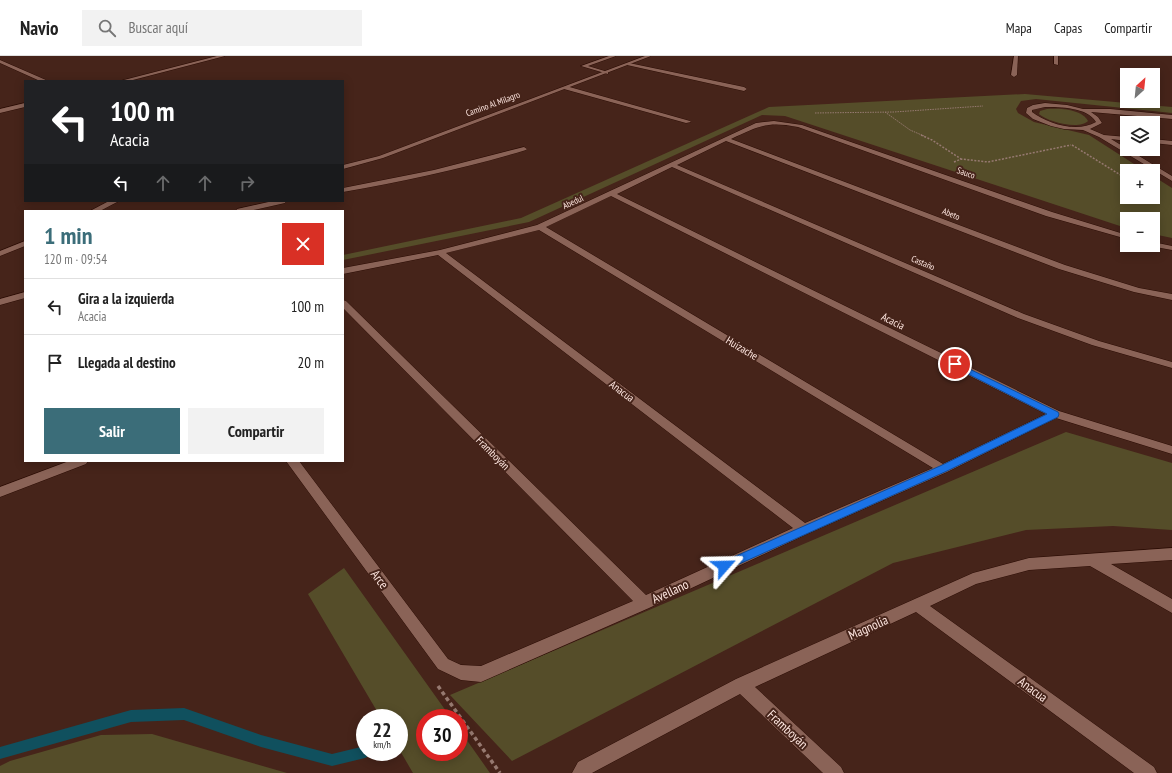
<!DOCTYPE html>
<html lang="es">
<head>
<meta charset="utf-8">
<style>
  :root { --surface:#fff; --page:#f2f2f2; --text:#222; --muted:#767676; --line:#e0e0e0; --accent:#3b6d79 }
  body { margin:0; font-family:"PT Sans Narrow",sans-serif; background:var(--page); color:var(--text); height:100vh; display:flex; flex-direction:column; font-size:15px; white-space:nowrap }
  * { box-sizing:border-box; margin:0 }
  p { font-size:13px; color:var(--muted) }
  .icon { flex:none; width:22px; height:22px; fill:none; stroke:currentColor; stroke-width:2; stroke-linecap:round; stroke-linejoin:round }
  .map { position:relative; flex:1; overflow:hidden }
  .sheet { position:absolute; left:24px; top:154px; width:320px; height:252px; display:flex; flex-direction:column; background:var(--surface); border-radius:0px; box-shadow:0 2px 10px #0003 }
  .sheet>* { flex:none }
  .guide { position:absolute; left:24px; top:24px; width:320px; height:122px; border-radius:0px; box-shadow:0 2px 10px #0003; background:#202124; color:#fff; overflow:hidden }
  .needle { width:26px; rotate:27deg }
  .fabs { position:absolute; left:1120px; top:12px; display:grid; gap:8px }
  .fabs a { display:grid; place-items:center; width:40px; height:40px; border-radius:0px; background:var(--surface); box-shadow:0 2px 10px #0003; font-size:20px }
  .speed { position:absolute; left:356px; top:653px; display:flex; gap:8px; font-size:20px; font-weight:700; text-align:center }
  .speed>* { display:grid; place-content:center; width:52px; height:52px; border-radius:50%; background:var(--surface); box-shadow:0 2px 10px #0003; line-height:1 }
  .speed small { font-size:10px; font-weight:400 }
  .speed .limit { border:6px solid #d22; background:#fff; color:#111 }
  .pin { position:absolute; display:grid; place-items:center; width:34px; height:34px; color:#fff; margin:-17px; border:2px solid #fff; border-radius:50%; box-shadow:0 1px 4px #0007 }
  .me { position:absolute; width:44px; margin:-22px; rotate:65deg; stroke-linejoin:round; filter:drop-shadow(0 0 3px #0008) }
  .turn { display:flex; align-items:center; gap:14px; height:84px; padding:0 20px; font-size:18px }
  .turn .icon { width:52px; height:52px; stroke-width:2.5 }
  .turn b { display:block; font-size:28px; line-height:34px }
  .lanes { display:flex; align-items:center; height:38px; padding:0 20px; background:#0003; justify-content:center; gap:20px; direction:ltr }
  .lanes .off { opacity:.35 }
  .round { display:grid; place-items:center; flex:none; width:42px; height:42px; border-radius:0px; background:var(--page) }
  .head { display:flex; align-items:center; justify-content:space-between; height:68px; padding:0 20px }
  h1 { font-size:24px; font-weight:700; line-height:30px; color:var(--accent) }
  .primary-button { display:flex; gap:8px; margin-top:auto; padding:8px 20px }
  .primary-button a { flex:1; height:46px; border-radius:0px; background:var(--accent); color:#fff; font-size:16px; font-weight:700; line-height:46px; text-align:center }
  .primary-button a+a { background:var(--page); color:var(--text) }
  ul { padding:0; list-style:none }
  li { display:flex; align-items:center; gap:12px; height:56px; padding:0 20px; border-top:1px solid var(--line) }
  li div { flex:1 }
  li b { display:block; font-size:15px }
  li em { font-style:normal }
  header { display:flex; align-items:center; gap:24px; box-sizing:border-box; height:56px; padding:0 20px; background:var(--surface); border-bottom:1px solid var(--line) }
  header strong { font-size:19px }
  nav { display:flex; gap:22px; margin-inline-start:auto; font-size:14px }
  .search { width:280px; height:36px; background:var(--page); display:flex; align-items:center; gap:10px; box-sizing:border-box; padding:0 14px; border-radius:0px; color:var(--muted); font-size:15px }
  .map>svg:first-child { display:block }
  .green { fill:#554d29 }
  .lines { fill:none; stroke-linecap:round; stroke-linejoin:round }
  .stream { fill:#10505e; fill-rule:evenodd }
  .service-casing { stroke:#2b0c04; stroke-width:1 }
  .minor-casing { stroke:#2b0c04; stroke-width:1 }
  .path-far2 { stroke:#967970; stroke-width:1; stroke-dasharray:1.5 1; stroke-linecap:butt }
  .path-far1 { stroke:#967970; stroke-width:1.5; stroke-dasharray:2 1.5; stroke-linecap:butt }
  .path { stroke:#967970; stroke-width:3.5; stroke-dasharray:4 3; stroke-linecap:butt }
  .service { fill:#8a6357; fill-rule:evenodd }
  .minor { fill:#8a6357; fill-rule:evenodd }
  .route { fill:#1a73e8; stroke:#114b97 }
  .labels { text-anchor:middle; stroke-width:4; stroke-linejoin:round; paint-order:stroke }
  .far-street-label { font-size:9px; fill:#ffe7e1; stroke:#46241a }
  .street-label { font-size:11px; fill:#ffe7e1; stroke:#46241a }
  .near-street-label { font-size:13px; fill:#ffe7e1; stroke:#46241a }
</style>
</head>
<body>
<header>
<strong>Navio</strong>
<div class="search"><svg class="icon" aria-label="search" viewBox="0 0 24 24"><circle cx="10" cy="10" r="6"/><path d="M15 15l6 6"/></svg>Buscar aquí</div>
<nav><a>Mapa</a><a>Capas</a><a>Compartir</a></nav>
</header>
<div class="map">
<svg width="1172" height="717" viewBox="0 0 1172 717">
  <rect width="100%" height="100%" fill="#46241a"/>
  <!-- green -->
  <g class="green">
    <path d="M 1025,38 L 1172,51 L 1172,57 L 1036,43 L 1021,45 L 1016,53 L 1018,57 L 1034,66 L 1089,79 L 1145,115 L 1127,115 L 1127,141 L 1153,141 L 1153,120 L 1172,132 L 1172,182 L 1153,178 L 1153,163 L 1127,163 L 1126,172 L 785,60 L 762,59 L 529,166 L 343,204 L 343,199 L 521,162 L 769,51 Z"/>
    <path d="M 1047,53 C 1059,52 1082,53 1088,65 C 1079,74 1048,66 1039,58 L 1040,55 Z"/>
    <path d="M 1066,376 L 1172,407 L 1172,474 L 1113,470 L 1026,474 L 893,507 L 512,705 L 450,639 Z"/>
    <path d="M 344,512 L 451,662 L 425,662 L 425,696 L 459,696 L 459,673 L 490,717 L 413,717 L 399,693 L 399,662 L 381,662 L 308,538 Z"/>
    <path d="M 152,678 L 287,717 L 0,717 L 0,710 L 10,705 L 101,679 Z"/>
  </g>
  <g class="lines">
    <!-- stream -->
    <path class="stream" d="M 184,652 L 261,679 L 332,698 L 365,690 L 365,696 L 371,696 L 369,700 L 365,702 L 332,710 L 261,691 L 184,664 L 131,666 L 0,703 L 0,691 L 131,654 Z"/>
    <defs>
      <g id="service">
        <path d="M 609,0 L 616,0 L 588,10 L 608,16 L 608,18 L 581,10 Z"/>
        <path d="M 1014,0 L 1018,0 L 1017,19 L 1014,21 L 1011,19 Z"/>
        <path d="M 1054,0 L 1058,0 L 1058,9 L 1054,8 Z"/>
        <path d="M 0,4 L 46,24 L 47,25 L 40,25 L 0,7 Z"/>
        <path d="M 629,7 L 744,31 L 747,33 L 744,35 L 627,9 Z"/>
        <path d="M 566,30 L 690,65 L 691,66 L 686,67 L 564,33 L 563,32 Z"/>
        <path d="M 524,91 L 527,93 L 526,94 C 466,112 405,125 343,136 L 343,132 L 434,114 Z"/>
        <path d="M 273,145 L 286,145 L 285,147 L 249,155 L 236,155 L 237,153 Z"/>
        <path d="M 25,236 L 25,242 L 0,249 L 0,243 Z"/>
        <path d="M 69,405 L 88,405 L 86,408 L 0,441 L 0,431 Z"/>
      </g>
      <g id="minor">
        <path d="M 217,0 L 225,0 L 129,25 L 120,25 Z"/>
        <path d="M 645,0 L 651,0 L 383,102 L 343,113 L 343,109 L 379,100 Z"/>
        <path d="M 25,47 L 25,51 L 0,57 L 0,53 Z"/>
        <path d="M 1045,47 L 1067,49 L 1083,53 L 1110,53 L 1172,59 L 1172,63 L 1091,56 L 1098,61 L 1102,67 L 1090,73 L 1104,79 L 1127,81 L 1127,85 L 1111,83 L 1172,120 L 1172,125 L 1099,81 L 1083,74 L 1064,73 L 1051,70 L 1033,63 L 1026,57 L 1027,52 L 1033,49 ZM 1045,51 C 1060,51 1087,51 1096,66 C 1077,77 1048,68 1032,56 L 1032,54 Z"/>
        <path d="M 774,65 L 802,69 L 1052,156 L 1127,179 L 1127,183 L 1046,160 L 798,71 C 767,65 759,70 731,83 L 1065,209 L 1139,232 L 1172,238 L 1172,244 L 1134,236 L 1059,213 L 726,85 L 677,109 L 1024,258 L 1099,285 L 1172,306 L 1172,312 L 1092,289 L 1018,262 L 672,111 L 617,138 L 1059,355 L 1172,390 L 1172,398 L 1056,362 L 947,416 L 809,477 L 649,552 L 481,626 L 461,624 L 438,613 L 286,405 L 299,405 L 448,603 L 461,609 L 481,610 L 633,545 L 343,252 L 343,244 L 346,245 L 646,539 L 793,472 L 438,199 L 343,218 L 343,212 L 440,194 L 537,169 L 756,67 ZM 611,140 L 1046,358 L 943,408 L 546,171 ZM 539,174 L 933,412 L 805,467 L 446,197 Z"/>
        <path d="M 1153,83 L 1172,85 L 1172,89 L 1153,87 Z"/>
        <path d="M 109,145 L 119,145 L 100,155 L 90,155 Z"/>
        <path d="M 25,185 L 25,190 L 0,200 L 0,195 Z"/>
        <path d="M 1153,186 L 1172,190 L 1172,194 L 1150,190 L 1153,189 Z"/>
        <path d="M 1172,492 L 1172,504 L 1111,508 L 1172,543 L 1172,557 L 1090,510 L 1029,514 L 976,528 L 930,550 L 1154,711 L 1157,717 L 1134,717 L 916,556 L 755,631 L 841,711 L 844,717 L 823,717 L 740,638 L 592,717 L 572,717 L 578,706 L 736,623 L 973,517 L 1029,502 Z"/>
      </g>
    </defs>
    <!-- service casing -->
    <use href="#service" class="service-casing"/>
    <!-- minor casing -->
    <use href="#minor" class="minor-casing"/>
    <!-- path-far2 -->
    <g class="path-far2">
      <path d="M 885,56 L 910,74 L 924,80"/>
      <path d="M 815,57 L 894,56 L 983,50"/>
    </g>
    <!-- path-far1 -->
    <g class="path-far1">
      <path d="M 921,79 L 932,84 L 961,103"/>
      <path d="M 1072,89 L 1127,123"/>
      <path d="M 954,106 L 961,103 L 988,106 L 1071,89"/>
    </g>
    <!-- path -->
    <path class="path" d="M 438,630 L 500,717"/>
    <!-- service -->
    <use href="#service" class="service"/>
    <!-- minor -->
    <use href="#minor" class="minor"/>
  </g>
  <!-- route -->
  <path class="route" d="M 955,306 L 1058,356 L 1059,358 L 1058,361 L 947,415 L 728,513 L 724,515 L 720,513 L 718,510 L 720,507 L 940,410 L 1047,358 L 952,310 L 951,308 Z"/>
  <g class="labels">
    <!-- far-street labels -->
    <g class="far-street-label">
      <text transform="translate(493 48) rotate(-20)" y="3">Camino Al Milagro</text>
      <text transform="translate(966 117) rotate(20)" y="3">Sauco</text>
      <text transform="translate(573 146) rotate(-25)" y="3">Abedul</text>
      <text transform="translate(951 158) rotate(21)" y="3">Abeto</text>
      <text transform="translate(923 207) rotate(23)" y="3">Castaño</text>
    </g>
    <!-- street labels -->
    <g class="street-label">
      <text transform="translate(893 265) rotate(26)" y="4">Acacia</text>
      <text transform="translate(742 292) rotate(31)" y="4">Huizache</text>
      <text transform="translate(622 335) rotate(37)" y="4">Anacua</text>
      <text transform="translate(493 397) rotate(45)" y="4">Framboyán</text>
    </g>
    <!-- near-street labels -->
    <g class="near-street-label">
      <text transform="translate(380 523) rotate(53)" y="5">Arce</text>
      <text transform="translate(670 535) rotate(-25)" y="5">Avellano</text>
      <text transform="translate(868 571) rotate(-24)" y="5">Magnolia</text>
      <text transform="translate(1033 633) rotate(36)" y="5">Anacua</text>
      <text transform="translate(788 673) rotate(43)" y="5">Framboyán</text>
    </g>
  </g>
</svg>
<div class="fabs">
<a><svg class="needle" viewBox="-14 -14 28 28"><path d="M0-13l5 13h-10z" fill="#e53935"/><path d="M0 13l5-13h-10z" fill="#767676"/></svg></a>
<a><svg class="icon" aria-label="layers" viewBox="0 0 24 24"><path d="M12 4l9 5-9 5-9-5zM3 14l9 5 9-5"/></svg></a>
<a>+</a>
<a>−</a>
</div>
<div class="speed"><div>22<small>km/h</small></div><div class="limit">30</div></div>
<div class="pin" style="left:955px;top:308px;background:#d93025"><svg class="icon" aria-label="arrive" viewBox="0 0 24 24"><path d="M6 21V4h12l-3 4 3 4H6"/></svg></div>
<svg class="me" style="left:724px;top:510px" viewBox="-20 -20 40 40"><path d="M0-17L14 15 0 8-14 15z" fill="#1a73e8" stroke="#fff" stroke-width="4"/></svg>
<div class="guide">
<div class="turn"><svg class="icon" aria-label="left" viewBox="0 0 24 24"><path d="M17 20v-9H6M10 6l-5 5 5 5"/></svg><div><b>100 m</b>Acacia</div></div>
<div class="lanes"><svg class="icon" aria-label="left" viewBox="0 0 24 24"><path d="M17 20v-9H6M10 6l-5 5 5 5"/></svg><svg class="icon off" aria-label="ahead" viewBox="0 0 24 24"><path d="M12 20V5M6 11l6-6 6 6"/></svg><svg class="icon off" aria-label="ahead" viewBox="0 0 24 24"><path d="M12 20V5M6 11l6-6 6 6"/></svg><svg class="icon off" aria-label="right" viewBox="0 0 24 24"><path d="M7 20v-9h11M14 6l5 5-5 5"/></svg></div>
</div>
<section class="sheet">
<div class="head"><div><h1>1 min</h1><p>120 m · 09:54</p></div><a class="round" style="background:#d93025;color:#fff"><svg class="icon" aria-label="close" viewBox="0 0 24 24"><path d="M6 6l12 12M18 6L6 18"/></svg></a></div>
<ul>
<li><svg class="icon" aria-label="left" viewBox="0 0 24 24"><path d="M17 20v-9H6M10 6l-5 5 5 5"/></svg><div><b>Gira a la izquierda</b><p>Acacia</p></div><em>100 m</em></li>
<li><svg class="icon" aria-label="arrive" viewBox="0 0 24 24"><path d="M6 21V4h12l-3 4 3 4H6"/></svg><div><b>Llegada al destino</b></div><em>20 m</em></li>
</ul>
<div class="primary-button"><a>Salir</a><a>Compartir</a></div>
</section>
</div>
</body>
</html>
